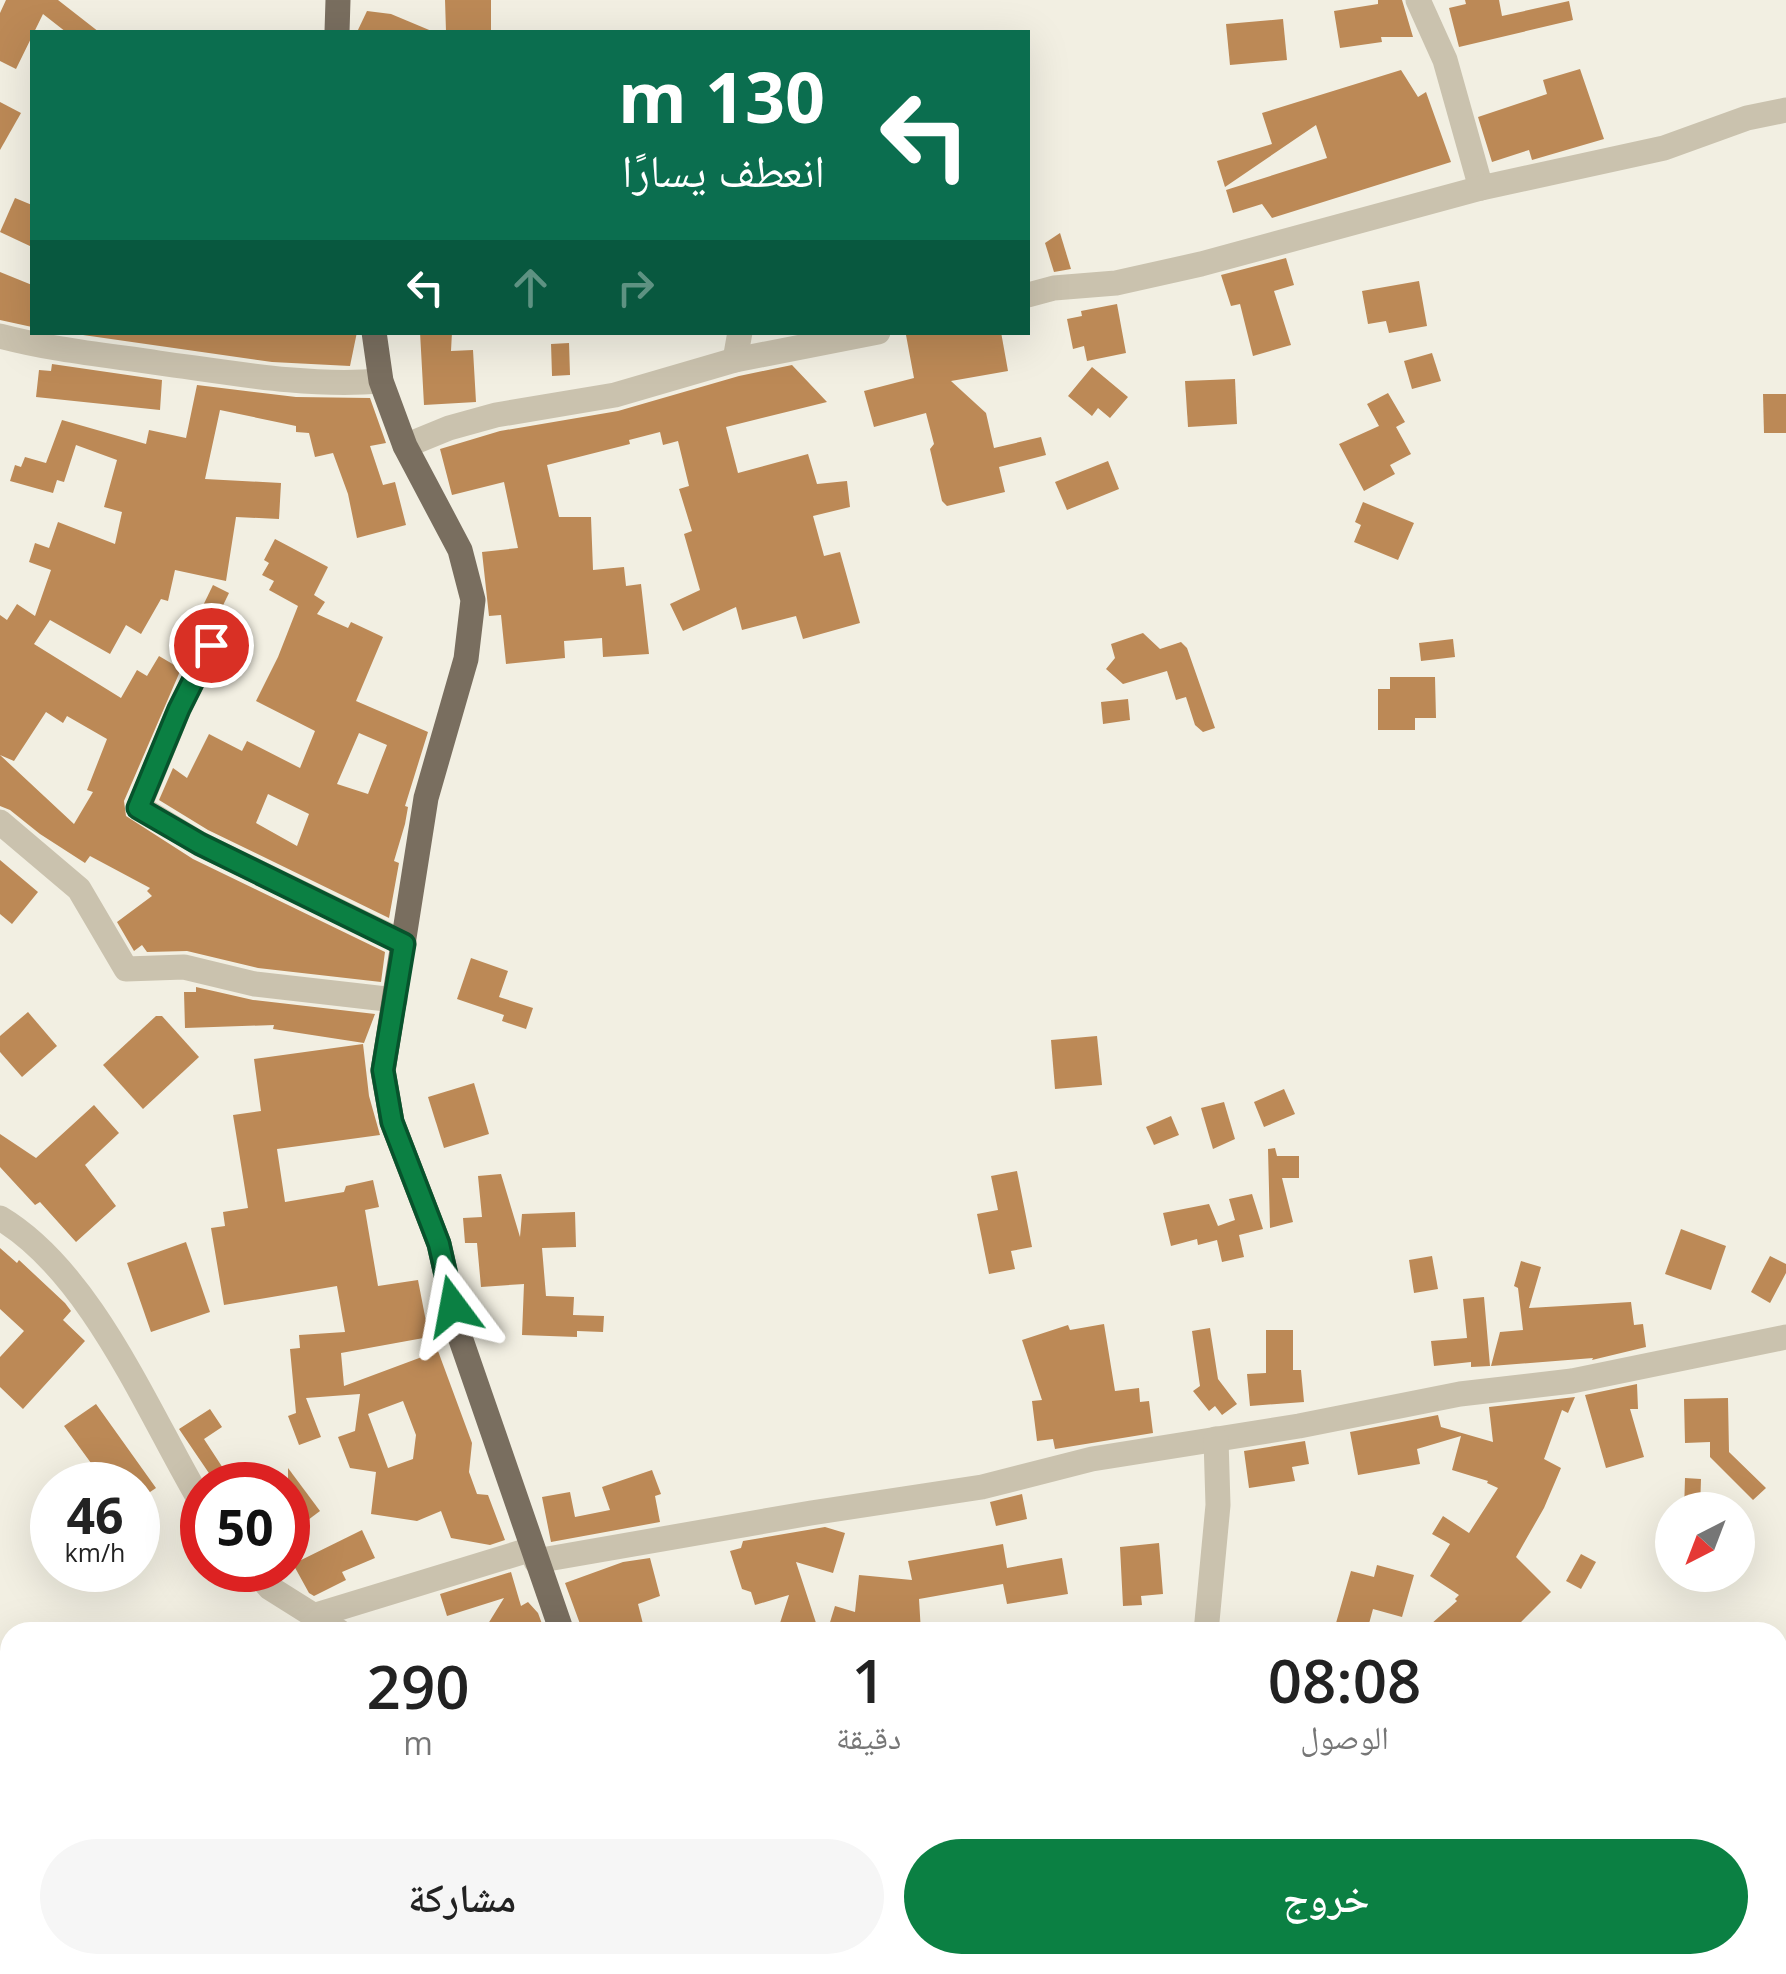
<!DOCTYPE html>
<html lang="ar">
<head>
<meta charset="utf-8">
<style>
  :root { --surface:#fff; --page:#f6f6f6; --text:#222; --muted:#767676; --accent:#0b8043 }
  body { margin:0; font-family:"Open Sans","Noto Naskh Arabic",sans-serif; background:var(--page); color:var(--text); direction:rtl; height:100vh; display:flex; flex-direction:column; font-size:38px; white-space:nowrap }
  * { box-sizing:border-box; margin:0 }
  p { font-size:32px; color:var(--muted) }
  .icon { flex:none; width:55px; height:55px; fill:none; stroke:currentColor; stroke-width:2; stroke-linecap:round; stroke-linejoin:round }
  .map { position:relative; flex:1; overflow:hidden; direction:ltr }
  .side { position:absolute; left:0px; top:1622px; width:1788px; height:352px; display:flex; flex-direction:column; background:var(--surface); border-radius:30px 30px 0 0; box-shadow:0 10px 40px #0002; direction:rtl }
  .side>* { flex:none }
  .hud { position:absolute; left:30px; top:30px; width:1000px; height:305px; border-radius:0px; box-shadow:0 10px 40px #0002; direction:rtl; background:#0b6e4f; color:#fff; overflow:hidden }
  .needle { width:65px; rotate:222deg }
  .fabs { position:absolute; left:1655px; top:1492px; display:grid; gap:20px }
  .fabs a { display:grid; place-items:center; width:100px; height:100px; border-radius:50%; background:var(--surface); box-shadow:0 10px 40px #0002; font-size:50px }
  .speed { position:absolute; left:30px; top:1462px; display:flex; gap:20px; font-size:50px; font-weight:700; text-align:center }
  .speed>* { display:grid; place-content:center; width:130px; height:130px; border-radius:50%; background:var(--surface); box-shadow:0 10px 40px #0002; line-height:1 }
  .speed small { font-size:25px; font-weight:400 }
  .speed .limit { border:15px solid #d22; background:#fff; color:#111 }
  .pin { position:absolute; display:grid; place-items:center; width:85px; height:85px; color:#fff; margin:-42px; border:5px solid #fff; border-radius:50%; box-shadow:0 2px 10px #0007 }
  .me { position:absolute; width:110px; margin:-55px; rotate:347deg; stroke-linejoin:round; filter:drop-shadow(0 0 8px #0008) }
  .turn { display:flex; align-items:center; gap:35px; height:210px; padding:0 40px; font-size:45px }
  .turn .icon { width:130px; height:130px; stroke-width:2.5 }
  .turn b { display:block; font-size:70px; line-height:85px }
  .lanes { display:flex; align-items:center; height:95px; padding:0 40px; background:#0003; justify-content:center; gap:50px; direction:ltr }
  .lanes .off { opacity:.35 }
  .eta { display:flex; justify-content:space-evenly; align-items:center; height:170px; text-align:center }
  .eta b { font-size:60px; font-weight:600; line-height:70px }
  .button { display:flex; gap:20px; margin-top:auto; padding:20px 40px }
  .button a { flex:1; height:115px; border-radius:60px; background:var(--accent); color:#fff; font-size:40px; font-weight:600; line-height:115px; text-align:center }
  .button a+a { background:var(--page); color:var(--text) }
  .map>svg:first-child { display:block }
  .building { fill:#bc8956; fill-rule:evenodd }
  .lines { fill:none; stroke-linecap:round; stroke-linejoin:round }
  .minor { stroke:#cac2ae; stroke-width:25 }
  .major { stroke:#796e5f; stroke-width:25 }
  .route-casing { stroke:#07532c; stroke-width:25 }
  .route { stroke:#0b8043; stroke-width:18 }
</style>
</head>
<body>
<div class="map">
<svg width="1786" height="1974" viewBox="0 0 1786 1974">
  <rect width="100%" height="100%" fill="#f2efe2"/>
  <!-- building -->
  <g class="building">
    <path d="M 6,0 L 58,0 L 99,32 L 66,32 L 43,14 L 16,69 L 0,61 L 0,13 Z"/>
    <path d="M 445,0 L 491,0 L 491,32 L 446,32 Z"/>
    <path d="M 1378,0 L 1402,0 L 1413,37 L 1381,37 L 1382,42 L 1340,48 L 1334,11 L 1378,4 Z"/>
    <path d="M 1465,0 L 1499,0 L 1502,16 L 1569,1 L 1573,20 L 1459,47 L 1449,8 L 1466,4 Z"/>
    <path d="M 367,11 L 391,14 L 434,32 L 357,32 Z"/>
    <path d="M 1283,19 L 1287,60 L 1230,65 L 1226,24 Z"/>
    <path d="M 1580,69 L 1604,139 L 1532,160 L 1529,150 L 1492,162 L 1478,117 L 1547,94 L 1543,80 Z"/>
    <path d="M 1401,70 L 1418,97 L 1426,92 L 1451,162 L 1272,218 L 1262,204 L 1233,213 L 1226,190 L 1327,158 L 1316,125 L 1225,187 L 1217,161 L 1272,144 L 1262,113 Z"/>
    <path d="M 0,102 L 21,113 L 0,150 Z"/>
    <path d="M 15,198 L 32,205 L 32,247 L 0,232 Z"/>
    <path d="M 1060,233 L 1071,269 L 1054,272 L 1045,243 Z"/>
    <path d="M 1286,258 L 1294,285 L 1274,291 L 1291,345 L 1253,356 L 1240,304 L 1231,306 L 1221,275 Z"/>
    <path d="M 0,272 L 32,285 L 32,327 L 0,320 Z"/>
    <path d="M 1419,281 L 1427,326 L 1389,333 L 1386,321 L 1368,324 L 1362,291 Z"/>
    <path d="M 1117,304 L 1126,353 L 1087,361 L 1084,346 L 1073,349 L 1067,319 L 1082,316 L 1081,311 Z"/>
    <path d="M 62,332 L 357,332 L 350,366 L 272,362 Z"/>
    <path d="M 420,332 L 452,332 L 451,351 L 473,350 L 476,402 L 424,405 Z"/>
    <path d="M 918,332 L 1001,332 L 1008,371 L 951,381 L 986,413 L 994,448 L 1041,437 L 1046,455 L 999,467 L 1005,492 L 947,506 L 942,501 L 930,449 L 934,444 L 926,413 L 874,427 L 864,391 L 914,378 L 906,335 Z"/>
    <path d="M 569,343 L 570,375 L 552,376 L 551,344 Z"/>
    <path d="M 1432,353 L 1441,381 L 1412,389 L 1404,361 Z"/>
    <path d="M 52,364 L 162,380 L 160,410 L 36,397 L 39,370 L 51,371 Z"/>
    <path d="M 792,365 L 827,402 L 726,427 L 738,473 L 808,454 L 817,484 L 847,481 L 850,507 L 813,516 L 824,556 L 840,552 L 860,623 L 803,639 L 796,616 L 742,630 L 736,607 L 683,631 L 670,604 L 700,590 L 684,534 L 692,531 L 679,489 L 689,486 L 678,441 L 663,445 L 660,432 L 629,440 L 630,444 L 547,465 L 559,517 L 591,517 L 593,570 L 624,567 L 626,586 L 641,584 L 649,654 L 603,657 L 602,638 L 564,641 L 565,658 L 506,664 L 501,615 L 489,616 L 482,552 L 518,548 L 504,482 L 452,495 L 440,449 L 500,431 L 618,411 L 739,376 Z"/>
    <path d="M 1092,367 L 1128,397 L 1110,418 L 1098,408 L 1092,416 L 1068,396 Z"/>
    <path d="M 1235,379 L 1237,424 L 1188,427 L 1185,381 Z"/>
    <path d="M 197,385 L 296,397 L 370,398 L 386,443 L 370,446 L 383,485 L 395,482 L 406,525 L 357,538 L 348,494 L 333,453 L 315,457 L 309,433 L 296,432 L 296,426 L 220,410 L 205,479 L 281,483 L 279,519 L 236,517 L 226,581 L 175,570 L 168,601 L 161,599 L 141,634 L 126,625 L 110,654 L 50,620 L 34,644 L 121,698 L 137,670 L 147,676 L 159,656 L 181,669 L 124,801 L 126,816 L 193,859 L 385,952 L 381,982 L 258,968 L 187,951 L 147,952 L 142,945 L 134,951 L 117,922 L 152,896 L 147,891 L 150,888 L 90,856 L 85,863 L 40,834 L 10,810 L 0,806 L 0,615 L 7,620 L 17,604 L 35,616 L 51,570 L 29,562 L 35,543 L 49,548 L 58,522 L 115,544 L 122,512 L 104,507 L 117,460 L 76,445 L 64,482 L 57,480 L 53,493 L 10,481 L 15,465 L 21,467 L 25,457 L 46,463 L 62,420 L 146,444 L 149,430 L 186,438 ZM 46,712 L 63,723 L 67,716 L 107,739 L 87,790 L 93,792 L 74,824 L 0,755 L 14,761 Z"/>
    <path d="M 1388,393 L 1405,422 L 1396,427 L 1411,454 L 1390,465 L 1395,474 L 1364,491 L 1339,444 L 1379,426 L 1367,404 Z"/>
    <path d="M 1763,394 L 1786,394 L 1786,433 L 1764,433 Z"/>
    <path d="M 1108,461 L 1119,489 L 1067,510 L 1055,482 Z"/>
    <path d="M 1363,502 L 1414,523 L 1398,560 L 1354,542 L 1361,525 L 1355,522 Z"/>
    <path d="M 275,539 L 328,567 L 314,595 L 325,602 L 317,614 L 348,628 L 351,622 L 383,637 L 356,701 L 428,732 L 405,806 L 408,807 L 405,824 L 394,861 L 399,863 L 389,918 L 208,830 L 159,800 L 173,768 L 187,778 L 209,734 L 242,751 L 247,741 L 300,768 L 315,731 L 256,701 L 278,657 L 298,606 L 269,590 L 274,581 L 262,575 L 269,563 L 264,560 ZM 359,733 L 387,745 L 368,794 L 337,784 ZM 268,794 L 309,814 L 297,846 L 256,823 Z"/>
    <path d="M 213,585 L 229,593 L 212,628 L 196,620 Z"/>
    <path d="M 1143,633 L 1160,649 L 1181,642 L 1187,648 L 1215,728 L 1203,732 L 1195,725 L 1186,697 L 1176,700 L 1167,671 L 1123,684 L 1106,669 L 1115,658 L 1111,644 Z"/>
    <path d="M 1453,639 L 1455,657 L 1421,661 L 1419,643 Z"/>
    <path d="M 1390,677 L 1435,677 L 1436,718 L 1415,718 L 1415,730 L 1378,730 L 1378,689 L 1390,689 Z"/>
    <path d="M 1128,699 L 1130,720 L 1103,724 L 1101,702 Z"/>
    <path d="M 0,860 L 38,892 L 12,924 L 0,914 Z"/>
    <path d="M 471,958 L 508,971 L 499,997 L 533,1008 L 526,1029 L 502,1021 L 504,1015 L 457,999 Z"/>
    <path d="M 196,987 L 253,1000 L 375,1014 L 364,1043 L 273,1029 L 274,1025 L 185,1028 L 184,992 L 196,992 Z"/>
    <path d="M 28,1012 L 57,1046 L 22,1077 L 0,1052 L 0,1036 Z"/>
    <path d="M 156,1016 L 162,1016 L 199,1057 L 143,1109 L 103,1065 Z"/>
    <path d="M 1097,1036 L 1102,1085 L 1055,1089 L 1051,1040 Z"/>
    <path d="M 363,1044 L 369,1096 L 380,1135 L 277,1149 L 285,1202 L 344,1192 L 346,1186 L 373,1180 L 379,1207 L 365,1210 L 378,1286 L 418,1280 L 429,1337 L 341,1353 L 344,1386 L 438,1351 L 472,1443 L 469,1472 L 477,1494 L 488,1495 L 505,1540 L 490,1545 L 451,1538 L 441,1511 L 417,1521 L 371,1514 L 376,1472 L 350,1468 L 338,1437 L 355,1431 L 360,1394 L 306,1398 L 321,1437 L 299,1445 L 288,1416 L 296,1413 L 290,1349 L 300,1348 L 299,1335 L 345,1332 L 337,1286 L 224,1305 L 211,1228 L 225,1226 L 223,1212 L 248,1208 L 233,1115 L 261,1111 L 254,1059 ZM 403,1401 L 416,1435 L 413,1459 L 388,1468 L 368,1414 Z"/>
    <path d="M 474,1083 L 489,1134 L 444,1148 L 428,1097 Z"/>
    <path d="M 1284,1089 L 1295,1114 L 1264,1127 L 1254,1102 Z"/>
    <path d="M 1224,1102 L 1235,1139 L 1213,1149 L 1201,1108 Z"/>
    <path d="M 94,1105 L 119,1133 L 85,1165 L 116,1206 L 76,1242 L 40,1202 L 35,1205 L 0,1167 L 0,1134 L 36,1158 Z"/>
    <path d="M 1171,1116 L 1179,1135 L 1154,1145 L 1146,1127 Z"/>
    <path d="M 1275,1148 L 1277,1156 L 1299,1156 L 1299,1178 L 1282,1178 L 1293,1222 L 1270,1228 L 1268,1149 Z"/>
    <path d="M 1017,1171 L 1032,1247 L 1011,1251 L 1015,1269 L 989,1274 L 977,1214 L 998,1210 L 991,1176 Z"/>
    <path d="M 501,1174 L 520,1237 L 522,1214 L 575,1212 L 576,1247 L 542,1248 L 546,1296 L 574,1297 L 573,1315 L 604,1316 L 603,1332 L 577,1331 L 577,1337 L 522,1335 L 524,1284 L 481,1287 L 477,1243 L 465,1243 L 463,1218 L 482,1217 L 478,1176 Z"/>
    <path d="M 1252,1194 L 1263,1229 L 1239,1235 L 1244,1257 L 1222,1262 L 1217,1240 L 1198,1245 L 1197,1239 L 1171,1246 L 1163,1213 L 1209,1204 L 1218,1226 L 1235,1220 L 1229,1199 Z"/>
    <path d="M 1681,1229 L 1726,1246 L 1711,1290 L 1665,1274 Z"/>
    <path d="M 186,1242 L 210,1312 L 151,1332 L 127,1263 Z"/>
    <path d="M 0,1248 L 17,1263 L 19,1260 L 65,1303 L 71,1311 L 63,1320 L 85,1341 L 23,1409 L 0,1387 L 0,1357 L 24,1331 L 0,1309 Z"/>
    <path d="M 1432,1256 L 1438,1289 L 1414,1293 L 1409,1260 Z"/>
    <path d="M 1770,1256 L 1786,1264 L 1786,1273 L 1770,1303 L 1751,1292 Z"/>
    <path d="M 1521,1261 L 1541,1267 L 1529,1308 L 1631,1302 L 1634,1325 L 1643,1324 L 1646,1347 L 1592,1360 L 1593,1358 L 1491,1366 L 1500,1332 L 1523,1330 L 1518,1288 L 1514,1286 Z"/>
    <path d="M 1484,1297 L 1490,1366 L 1471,1367 L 1471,1362 L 1434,1366 L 1431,1341 L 1467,1338 L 1463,1299 Z"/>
    <path d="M 1104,1324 L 1115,1391 L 1139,1388 L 1140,1402 L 1149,1401 L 1153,1433 L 1055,1449 L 1053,1439 L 1037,1441 L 1032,1401 L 1042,1400 L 1022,1340 L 1068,1325 L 1070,1330 Z"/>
    <path d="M 1210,1328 L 1218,1379 L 1237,1404 L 1222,1415 L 1215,1406 L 1209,1411 L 1193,1391 L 1200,1386 L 1192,1331 Z"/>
    <path d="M 1266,1330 L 1293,1330 L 1293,1370 L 1301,1370 L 1304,1402 L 1250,1406 L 1247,1374 L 1266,1373 Z"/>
    <path d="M 1637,1384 L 1638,1409 L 1630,1409 L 1644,1457 L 1606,1468 L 1585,1395 Z"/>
    <path d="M 1575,1397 L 1568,1413 L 1562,1410 L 1544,1459 L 1561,1468 L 1544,1508 L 1516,1557 L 1551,1592 L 1511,1632 L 1422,1632 L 1457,1601 L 1455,1599 L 1459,1595 L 1430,1576 L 1450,1544 L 1432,1534 L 1443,1516 L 1469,1533 L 1498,1488 L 1487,1483 L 1488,1481 L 1452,1470 L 1461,1436 L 1417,1449 L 1420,1464 L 1358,1475 L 1350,1432 L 1438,1415 L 1441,1427 L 1493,1442 L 1489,1407 Z"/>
    <path d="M 1728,1398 L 1729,1452 L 1766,1488 L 1753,1500 L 1710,1457 L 1710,1442 L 1685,1443 L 1684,1399 Z"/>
    <path d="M 96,1404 L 156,1488 L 138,1500 L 138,1485 L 107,1485 L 64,1426 Z"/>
    <path d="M 210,1409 L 222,1427 L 204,1439 L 234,1485 L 217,1485 L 179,1429 Z"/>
    <path d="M 1305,1441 L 1309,1464 L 1292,1467 L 1295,1481 L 1249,1488 L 1244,1451 Z"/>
    <path d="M 288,1468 L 320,1511 L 288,1535 Z"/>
    <path d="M 652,1470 L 661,1494 L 655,1496 L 660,1522 L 551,1542 L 542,1497 L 570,1492 L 575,1517 L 610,1510 L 602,1487 Z"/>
    <path d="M 1685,1478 L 1701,1479 L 1700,1510 L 1684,1510 Z"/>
    <path d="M 1022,1494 L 1027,1519 L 996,1526 L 990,1502 Z"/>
    <path d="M 825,1527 L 845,1533 L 833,1573 L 796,1562 L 819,1632 L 783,1632 L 780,1623 L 789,1595 L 755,1605 L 751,1592 L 742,1589 L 730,1551 L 741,1548 L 743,1541 Z"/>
    <path d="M 362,1530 L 375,1558 L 342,1572 L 346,1580 L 314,1596 L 309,1593 L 293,1564 Z"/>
    <path d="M 1159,1543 L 1163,1594 L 1141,1596 L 1142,1605 L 1123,1606 L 1120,1547 Z"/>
    <path d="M 1003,1544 L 1007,1568 L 1062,1558 L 1068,1594 L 1007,1604 L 1003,1584 L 919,1599 L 921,1632 L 827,1632 L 835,1606 L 855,1612 L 859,1575 L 912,1580 L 908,1561 Z"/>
    <path d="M 1581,1554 L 1596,1562 L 1581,1589 L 1566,1581 Z"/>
    <path d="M 650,1558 L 660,1596 L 638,1604 L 645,1632 L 583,1632 L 565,1583 L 623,1562 Z"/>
    <path d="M 1377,1565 L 1414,1575 L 1402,1617 L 1373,1609 L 1367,1631 L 1336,1623 L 1351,1571 L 1374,1577 Z"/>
    <path d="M 511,1572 L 521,1606 L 528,1602 L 538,1613 L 545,1632 L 483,1632 L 504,1598 L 447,1616 L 440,1594 Z"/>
  </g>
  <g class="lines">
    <!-- minor -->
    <g class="minor">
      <path d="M 1418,0 L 1445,60 L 1481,188"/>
      <path d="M 1028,295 L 1054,288 L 1116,283 L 1201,264 L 1481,188 L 1664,148 L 1747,118 L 1786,110"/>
      <path d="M 0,336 C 53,350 105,355 159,363 C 233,373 307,387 381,381"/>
      <path d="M 735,360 L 740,332"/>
      <path d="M 405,446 L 449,428 L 496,415 L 615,395 L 735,360 L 878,332"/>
      <path d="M 211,645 L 179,709 L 139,807 L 200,844 L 404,943"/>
      <path d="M 0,822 L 79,889 L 126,969 L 184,967 L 255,984 L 395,1000"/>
      <path d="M 0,1218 C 92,1273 148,1413 202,1504"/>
      <path d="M 536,1561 L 811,1513 L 982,1487 L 1092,1459 L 1299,1426 L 1460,1394 L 1572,1381 L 1786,1337"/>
      <path d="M 254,1570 L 270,1588 L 340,1632"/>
      <path d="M 313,1616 L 532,1549"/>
      <path d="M 1206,1632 L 1218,1505 L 1216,1439"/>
    </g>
    <!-- major -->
    <g class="major">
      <path d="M 337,32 L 338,0"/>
      <path d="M 374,332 L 381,381 L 405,446 L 460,550 L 473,600 L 466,659 L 426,798 L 383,1071 L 392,1122 L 439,1244 L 460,1337 L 562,1632"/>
      <path d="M 687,1965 L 692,1974"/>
    </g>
  </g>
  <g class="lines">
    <defs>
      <path id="route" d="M 211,645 L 179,709 L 138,808 L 200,844 L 404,944 L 383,1070 L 392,1122 L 439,1244 L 453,1306"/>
    </defs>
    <!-- route casing -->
    <use href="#route" class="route-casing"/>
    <!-- route -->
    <use href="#route" class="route"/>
  </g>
</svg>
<div class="fabs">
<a><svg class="needle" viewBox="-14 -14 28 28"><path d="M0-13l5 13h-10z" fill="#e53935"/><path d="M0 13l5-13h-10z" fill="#767676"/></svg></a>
</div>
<div class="speed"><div>46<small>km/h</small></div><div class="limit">50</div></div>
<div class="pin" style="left:211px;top:645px;background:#d93025"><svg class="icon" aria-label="arrive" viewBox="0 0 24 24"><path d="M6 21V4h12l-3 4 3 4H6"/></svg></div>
<svg class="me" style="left:453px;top:1306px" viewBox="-20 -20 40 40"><path d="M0-17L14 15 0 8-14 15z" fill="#0b8043" stroke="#fff" stroke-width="4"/></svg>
<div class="hud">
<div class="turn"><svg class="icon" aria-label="left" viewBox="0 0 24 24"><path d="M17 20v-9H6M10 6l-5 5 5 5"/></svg><div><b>130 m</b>انعطف يسارًا</div></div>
<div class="lanes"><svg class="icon" aria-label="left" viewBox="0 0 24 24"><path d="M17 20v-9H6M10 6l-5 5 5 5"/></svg><svg class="icon off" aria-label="ahead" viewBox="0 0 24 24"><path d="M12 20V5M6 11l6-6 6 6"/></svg><svg class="icon off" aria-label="right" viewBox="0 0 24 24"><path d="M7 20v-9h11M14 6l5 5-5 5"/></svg></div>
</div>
<section class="side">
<div class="eta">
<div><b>08:08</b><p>الوصول</p></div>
<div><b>1</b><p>دقيقة</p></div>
<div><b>290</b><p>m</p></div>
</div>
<div class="button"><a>خروج</a><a>مشاركة</a></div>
</section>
</div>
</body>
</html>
